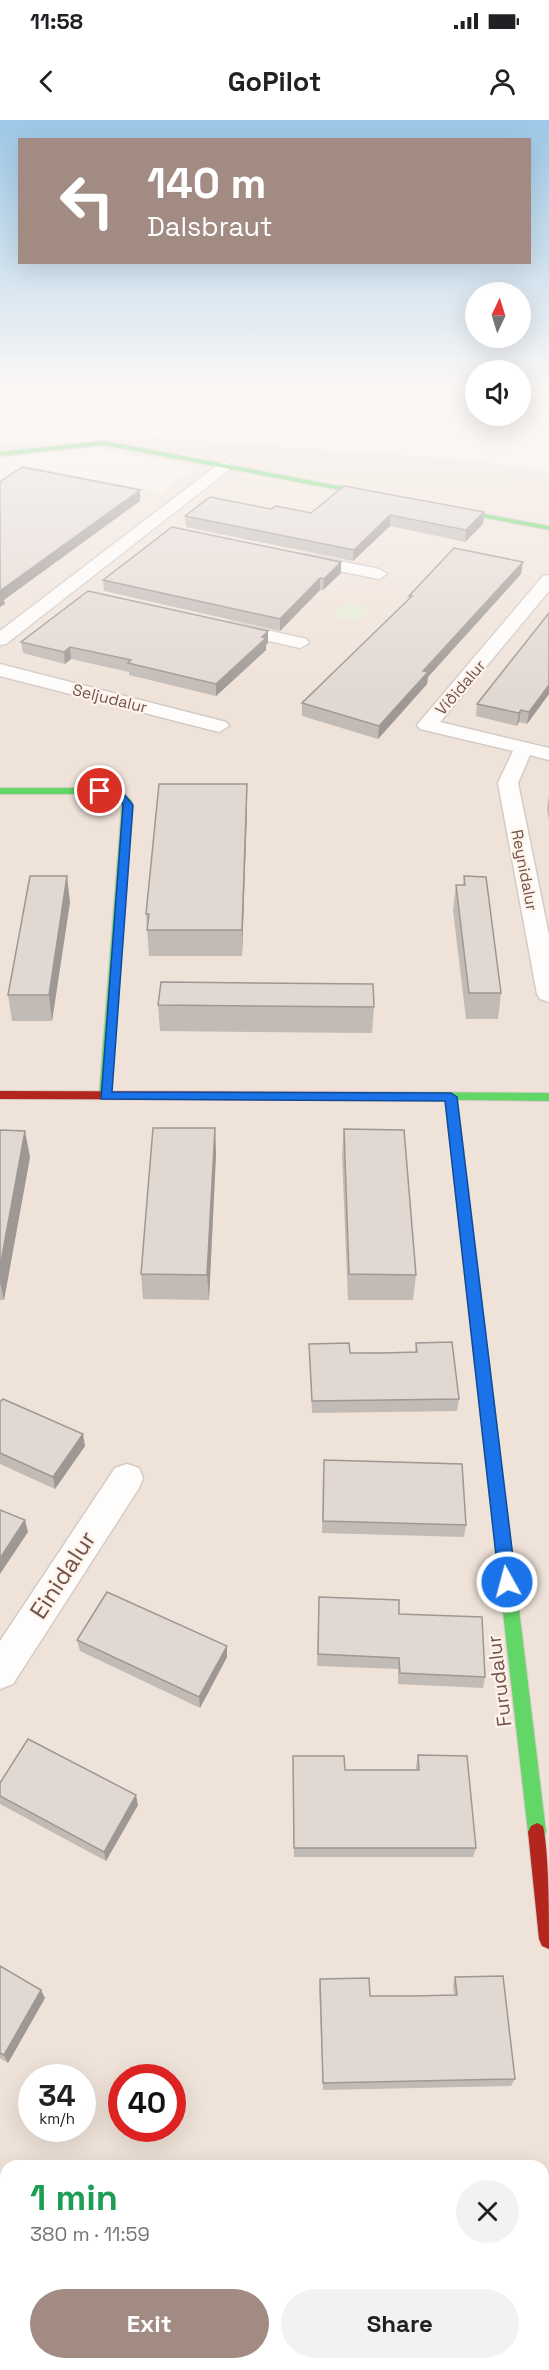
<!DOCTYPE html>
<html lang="en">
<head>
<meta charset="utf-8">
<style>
  :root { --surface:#fff; --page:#f2f2f2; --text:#202124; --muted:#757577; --accent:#a18b83 }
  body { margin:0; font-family:"Space Grotesk",sans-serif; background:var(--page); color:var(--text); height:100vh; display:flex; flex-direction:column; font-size:22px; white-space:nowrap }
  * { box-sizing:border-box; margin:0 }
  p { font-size:20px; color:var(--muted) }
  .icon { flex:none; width:33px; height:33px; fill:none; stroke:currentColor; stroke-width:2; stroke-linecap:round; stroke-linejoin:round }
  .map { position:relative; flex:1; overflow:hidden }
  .sheet { position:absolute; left:0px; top:2040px; width:549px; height:210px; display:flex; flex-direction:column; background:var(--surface); border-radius:18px 18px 0 0; box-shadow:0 6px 24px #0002 }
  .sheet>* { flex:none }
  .guide { position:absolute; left:18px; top:18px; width:513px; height:126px; border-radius:0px; box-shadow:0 6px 24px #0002; background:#a18b83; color:#fff; overflow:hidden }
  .needle { width:39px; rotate:4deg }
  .fabs { position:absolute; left:465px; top:162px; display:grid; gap:12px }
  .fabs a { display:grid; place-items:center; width:66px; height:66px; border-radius:50%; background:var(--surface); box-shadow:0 6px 24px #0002; font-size:30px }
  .speed { position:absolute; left:18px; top:1944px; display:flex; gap:12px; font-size:30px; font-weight:700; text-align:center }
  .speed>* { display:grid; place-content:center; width:78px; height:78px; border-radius:50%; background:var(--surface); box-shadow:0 6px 24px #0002; line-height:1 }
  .speed small { font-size:15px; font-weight:400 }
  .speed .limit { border:9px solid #d22; background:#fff; color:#111 }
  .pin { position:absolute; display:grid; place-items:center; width:51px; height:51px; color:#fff; margin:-26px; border:3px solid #fff; border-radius:50%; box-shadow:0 2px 6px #0007 }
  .me { position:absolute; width:66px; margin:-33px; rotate:353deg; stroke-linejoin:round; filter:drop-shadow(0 0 4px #0008) }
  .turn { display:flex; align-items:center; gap:21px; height:126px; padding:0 30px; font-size:27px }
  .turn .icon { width:78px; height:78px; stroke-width:2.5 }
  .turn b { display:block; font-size:42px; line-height:51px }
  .round { display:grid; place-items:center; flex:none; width:63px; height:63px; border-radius:32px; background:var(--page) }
  .overview { display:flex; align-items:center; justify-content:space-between; height:102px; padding:0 30px }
  h1 { font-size:36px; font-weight:700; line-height:45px; color:#1e9e55 }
  .cta { display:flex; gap:12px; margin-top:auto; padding:12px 30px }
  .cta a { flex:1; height:69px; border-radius:36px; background:var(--accent); color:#fff; font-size:24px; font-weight:700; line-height:69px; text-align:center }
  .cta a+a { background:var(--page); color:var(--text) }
  .status { display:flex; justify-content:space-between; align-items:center; height:42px; padding:0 30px; background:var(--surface); direction:ltr }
  .status svg { height:16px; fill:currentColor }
  header { display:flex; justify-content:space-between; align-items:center; height:78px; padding:0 30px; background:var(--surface); font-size:27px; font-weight:700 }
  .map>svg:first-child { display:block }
  .residential { fill:#efe2d8; fill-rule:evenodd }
  .green { fill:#e5ecd5 }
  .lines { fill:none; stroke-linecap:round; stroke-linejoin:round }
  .street-casing { stroke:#d4cbc7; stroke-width:3 }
  .fast-casing { stroke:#d5cbc6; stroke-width:2 }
  .slow-casing { stroke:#d5cbc6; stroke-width:2 }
  .jam-casing { stroke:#d5cbc6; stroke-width:2 }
  .street { fill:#fefdfc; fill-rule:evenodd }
  .fast { fill:#63d668; fill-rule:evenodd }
  .slow { fill:#ff974d; fill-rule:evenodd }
  .jam { fill:#b3261e; fill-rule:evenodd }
  .wall { fill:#c2bab5 }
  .shaded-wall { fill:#9e9793 }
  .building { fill:#e2d8d2; stroke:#9e9793; stroke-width:1.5 }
  .route { fill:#1a73e8; stroke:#114b97; stroke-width:1.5 }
  .labels { text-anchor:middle; stroke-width:4.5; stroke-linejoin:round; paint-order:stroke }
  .far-street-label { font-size:16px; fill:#73544b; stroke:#fef4eb }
  .street-label { font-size:20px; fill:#73544b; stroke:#fef4eb }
  .near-street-label { font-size:24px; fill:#73544b; stroke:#fef4eb }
</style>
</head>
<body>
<div class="status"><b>11:58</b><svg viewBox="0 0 49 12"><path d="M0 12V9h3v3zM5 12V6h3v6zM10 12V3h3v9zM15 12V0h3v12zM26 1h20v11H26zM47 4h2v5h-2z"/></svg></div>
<header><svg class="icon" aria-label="back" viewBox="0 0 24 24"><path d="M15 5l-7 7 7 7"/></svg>GoPilot<svg class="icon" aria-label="person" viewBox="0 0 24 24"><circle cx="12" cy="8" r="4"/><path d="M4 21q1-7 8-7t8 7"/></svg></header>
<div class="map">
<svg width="549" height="2250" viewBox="0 0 549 2250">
  <rect width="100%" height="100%" fill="#f6f0ea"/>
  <!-- residential -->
  <path class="residential" d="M 158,318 L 461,339 L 549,351 L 549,2250 L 0,2250 L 0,366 L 30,347 L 162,372 L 193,349 L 190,345 L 96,328 L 0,338 L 0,325 ZM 32,1958 L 82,1958 L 82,2008 L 32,2008 ZM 122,1958 L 172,1958 L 172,2008 L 122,2008 ZM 6,2046 L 543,2046 L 543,2244 L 6,2244 Z"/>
  <!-- green -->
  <path class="green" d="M 345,483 L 369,489 L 356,502 L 331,496 Z"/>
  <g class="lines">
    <defs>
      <g id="street">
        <path d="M 225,342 L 232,346 L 230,349 L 6,524 L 0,525 L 0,511 L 220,343 Z"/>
        <path d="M 305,434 L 379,449 L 387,454 L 379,459 L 299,443 L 297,439 L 299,435 Z"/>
        <path d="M 549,455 L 549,471 L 440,602 L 549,628 L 549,640 L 530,635 L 518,663 L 549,815 L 549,882 L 540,879 L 537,874 L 498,663 L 513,631 L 420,609 L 417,605 L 543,456 Z"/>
        <path d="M 232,502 L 306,519 L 309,523 L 300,528 L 226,511 L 223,507 L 226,503 Z"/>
        <path d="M 0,544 L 226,602 L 229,606 L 219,612 L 0,556 Z"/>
        <path d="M 127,1344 L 139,1348 L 143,1358 L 139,1368 L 13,1564 L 0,1569 L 0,1521 L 115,1348 Z"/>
      </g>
      <g id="fast">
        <path d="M 104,321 L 386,375 L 390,377 L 386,379 L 104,325 L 0,336 L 0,332 Z"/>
        <path d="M 436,385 L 549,406 L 549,410 L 439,389 L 436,389 Z"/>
        <path d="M 0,668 L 107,668 L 123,673 L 132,681 L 109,979 L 101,979 L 99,976 L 122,682 L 117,677 L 106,674 L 0,674 Z"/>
        <path d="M 381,972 L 549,973 L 549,981 L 377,979 L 375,976 L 377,973 Z"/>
        <path d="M 477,1196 L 482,1197 L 484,1201 L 546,1712 L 543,1718 L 537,1721 L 531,1718 L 528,1712 L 470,1201 L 472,1197 Z"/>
      </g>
      <path id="slow" d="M 451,973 L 457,977 L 484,1201 L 482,1205 L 472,1205 L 470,1201 L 445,977 Z"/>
      <g id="jam">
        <path d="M 0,971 L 381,972 L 387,976 L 381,980 L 0,979 Z"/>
        <path d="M 537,1703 L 543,1706 C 549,1732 549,1798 549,1829 L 542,1826 L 539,1819 L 528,1712 L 531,1706 Z"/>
      </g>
    </defs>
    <!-- street casing -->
    <use href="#street" class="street-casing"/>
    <!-- fast casing -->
    <use href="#fast" class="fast-casing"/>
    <!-- slow casing -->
    <use href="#slow" class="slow-casing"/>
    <!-- jam casing -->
    <use href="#jam" class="jam-casing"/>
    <!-- street -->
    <use href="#street" class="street"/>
    <!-- fast -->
    <use href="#fast" class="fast"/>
    <!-- slow -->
    <use href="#slow" class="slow"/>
    <!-- jam -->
    <use href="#jam" class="jam"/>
  </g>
  <!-- wall -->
  <g class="wall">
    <path d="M 271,389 L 311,393 L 484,392 L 483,404 L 465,422 L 390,406 L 353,441 L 186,407 L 185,396 Z"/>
    <path d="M 341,442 L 341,453 L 323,470 L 320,470 L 280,511 L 104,471 L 103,460 Z"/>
    <path d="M 521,454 L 428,557 L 427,564 L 378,619 L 302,596 L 302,583 L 409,479 L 409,476 Z"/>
    <path d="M 549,493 L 549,574 L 527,604 L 519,602 L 517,606 L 476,596 L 477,584 Z"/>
    <path d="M 21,522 L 268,523 L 266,525 L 266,530 L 216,576 L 129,555 L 129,552 L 71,539 L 65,544 L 23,533 Z"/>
    <path d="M 549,675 L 549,701 L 547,689 Z"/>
    <path d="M 247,689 L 242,836 L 149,836 L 146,794 Z"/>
    <path d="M 464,756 L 501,873 L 498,899 L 466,899 L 453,790 L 456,765 L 463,765 Z"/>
    <path d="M 70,782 L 52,901 L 12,901 L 8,875 Z"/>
    <path d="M 158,885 L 374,887 L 372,913 L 160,911 Z"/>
    <path d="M 215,1008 L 216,1034 L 209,1180 L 143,1179 L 141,1154 Z"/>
    <path d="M 344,1009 L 416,1155 L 413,1180 L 348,1180 L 342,1035 Z"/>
    <path d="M 0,1010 L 30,1037 L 4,1180 L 0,1180 Z"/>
    <path d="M 416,1223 L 459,1279 L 457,1291 L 312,1293 L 309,1224 L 350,1233 L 415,1232 Z"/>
    <path d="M 0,1282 L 85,1326 L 55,1369 L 0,1344 Z"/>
    <path d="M 323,1353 L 466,1405 L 464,1417 L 322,1413 Z"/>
    <path d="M 319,1477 L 399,1494 L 485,1557 L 483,1568 L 398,1564 L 398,1549 L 317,1546 Z"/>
    <path d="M 77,1520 L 227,1537 L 200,1588 L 80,1531 Z"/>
    <path d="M 418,1635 L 476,1728 L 473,1737 L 294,1737 L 293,1646 L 345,1650 L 416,1650 L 416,1646 Z"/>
    <path d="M 0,1663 L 138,1685 L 106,1741 L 0,1684 Z"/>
    <path d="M 0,1846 L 45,1878 L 8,1943 L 0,1938 Z"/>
    <path d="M 455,1857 L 515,1959 L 511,1966 L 323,1970 L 319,1867 L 320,1859 L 370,1876 L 454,1875 L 453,1865 Z"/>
    <path d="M 543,2121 L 549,2166 L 549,2206 L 543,2207 Z"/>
  </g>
  <!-- shaded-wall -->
  <g class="shaded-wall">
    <path d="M 140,370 L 140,381 L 4,480 L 5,484 L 0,487 L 0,471 Z"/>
    <path d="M 484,392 L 483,404 L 465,422 L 466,410 Z"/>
    <path d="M 390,395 L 390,406 L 353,441 L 354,430 Z"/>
    <path d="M 341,442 L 341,453 L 323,470 L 324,459 Z"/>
    <path d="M 523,442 L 521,454 L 428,557 L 427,564 L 378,619 L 379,606 L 423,551 Z"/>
    <path d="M 320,458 L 320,470 L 280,511 L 280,499 Z"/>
    <path d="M 268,511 L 268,523 L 266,525 L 266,530 L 216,576 L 216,564 Z"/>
    <path d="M 70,527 L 71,539 L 65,544 L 64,532 Z"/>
    <path d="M 549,565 L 549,574 L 527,604 L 529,592 Z"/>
    <path d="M 521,590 L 519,602 L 517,606 L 519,593 Z"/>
    <path d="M 247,664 L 247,689 L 242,836 L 242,810 Z"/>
    <path d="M 67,756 L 70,782 L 52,901 L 49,875 Z"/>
    <path d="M 215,1008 L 216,1034 L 209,1180 L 207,1155 Z"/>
    <path d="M 25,1011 L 30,1037 L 4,1180 L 0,1162 L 0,1147 Z"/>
    <path d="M 83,1314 L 85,1326 L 55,1369 L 53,1357 Z"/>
    <path d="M 25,1400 L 28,1412 L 0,1454 L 0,1438 Z"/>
    <path d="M 227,1526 L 227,1537 L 200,1588 L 199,1577 Z"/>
    <path d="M 136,1675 L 138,1685 L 106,1741 L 104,1732 Z"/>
    <path d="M 41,1870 L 45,1878 L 8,1943 L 4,1935 Z"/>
  </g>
  <!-- building -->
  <g class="building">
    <path d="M 22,347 L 140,370 L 0,471 L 0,362 Z"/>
    <path d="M 344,366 L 484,392 L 466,410 L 390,395 L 354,430 L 185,396 L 210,377 L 271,389 L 276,386 L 311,393 Z"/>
    <path d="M 172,407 L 341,442 L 324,459 L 320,458 L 280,499 L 103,460 Z"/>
    <path d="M 454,428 L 523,442 L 423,551 L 428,552 L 379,606 L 302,583 L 412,476 L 409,476 Z"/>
    <path d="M 88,471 L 268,511 L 262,517 L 266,518 L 216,564 L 128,543 L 131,540 L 70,527 L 64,532 L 21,522 Z"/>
    <path d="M 549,493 L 549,565 L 529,592 L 521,590 L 519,593 L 477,584 Z"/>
    <path d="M 159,664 L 247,664 L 242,810 L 147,810 L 149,794 L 146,794 Z"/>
    <path d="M 30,756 L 67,756 L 49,875 L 8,875 Z"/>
    <path d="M 464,756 L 486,757 L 501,873 L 469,873 L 456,765 L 465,765 Z"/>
    <path d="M 161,862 L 373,864 L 374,887 L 158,885 Z"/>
    <path d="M 153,1008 L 215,1008 L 207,1155 L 141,1154 Z"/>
    <path d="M 344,1009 L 404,1010 L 416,1155 L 349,1154 Z"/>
    <path d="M 0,1010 L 25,1011 L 0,1147 Z"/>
    <path d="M 452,1222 L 459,1279 L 312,1281 L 309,1224 L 349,1223 L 350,1233 L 382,1233 L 417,1232 L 416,1223 Z"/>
    <path d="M 3,1279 L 83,1314 L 53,1357 L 0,1333 L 0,1282 Z"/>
    <path d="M 324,1340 L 462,1344 L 466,1405 L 323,1401 Z"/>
    <path d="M 0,1390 L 25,1400 L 0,1438 Z"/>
    <path d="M 107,1472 L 227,1526 L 199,1577 L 77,1520 Z"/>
    <path d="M 319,1477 L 399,1480 L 399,1494 L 482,1497 L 485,1557 L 400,1553 L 399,1538 L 318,1534 Z"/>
    <path d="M 28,1619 L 136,1675 L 104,1732 L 0,1676 L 0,1663 Z"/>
    <path d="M 418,1635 L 467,1636 L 476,1728 L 294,1728 L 293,1636 L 344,1636 L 345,1650 L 419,1650 Z"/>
    <path d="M 0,1846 L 41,1870 L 4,1935 L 0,1933 Z"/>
    <path d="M 503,1856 L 515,1959 L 323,1963 L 320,1859 L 369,1858 L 370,1876 L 413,1876 L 457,1875 L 455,1857 Z"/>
    <path d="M 543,2121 L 549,2166 L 549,2202 L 543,2203 Z"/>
  </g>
  <!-- sky -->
  <linearGradient id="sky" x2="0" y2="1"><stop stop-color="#9dc8e7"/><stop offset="0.46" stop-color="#fbf8f6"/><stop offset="1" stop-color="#fbf8f6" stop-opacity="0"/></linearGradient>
  <rect width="549" height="580" fill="url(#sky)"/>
  <!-- route -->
  <path class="route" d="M 100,668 L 123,673 L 133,685 L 112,972 L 451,973 L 457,977 L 516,1462 L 513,1467 L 507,1470 L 502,1467 L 499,1462 L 445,981 L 101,979 L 123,685 L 117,677 L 97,673 L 97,669 Z"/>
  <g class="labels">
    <!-- far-street labels -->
    <g class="far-street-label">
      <text transform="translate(460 567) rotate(-49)" y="6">Víðidalur</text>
      <text transform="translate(110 578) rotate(14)" y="6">Seljudalur</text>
      <text transform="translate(525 750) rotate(79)" y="6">Reynidalur</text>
    </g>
    <!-- street labels -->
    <g class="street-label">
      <text transform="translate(499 1561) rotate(-97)" y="7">Furudalur</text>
    </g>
    <!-- near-street labels -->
    <g class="near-street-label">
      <text transform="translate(63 1455) rotate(-57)" y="8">Einidalur</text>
    </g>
  </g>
</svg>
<div class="fabs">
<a><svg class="needle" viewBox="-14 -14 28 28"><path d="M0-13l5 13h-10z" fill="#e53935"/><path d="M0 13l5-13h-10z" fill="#757577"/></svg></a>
<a><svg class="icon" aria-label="sound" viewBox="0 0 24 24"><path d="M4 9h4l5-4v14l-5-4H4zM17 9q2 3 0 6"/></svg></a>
</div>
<div class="speed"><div>34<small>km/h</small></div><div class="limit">40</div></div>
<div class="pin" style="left:100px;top:671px;background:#d93025"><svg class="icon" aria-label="arrive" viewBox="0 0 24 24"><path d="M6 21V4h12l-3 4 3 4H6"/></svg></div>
<svg class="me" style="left:507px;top:1462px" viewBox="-20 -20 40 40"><circle r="17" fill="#1a73e8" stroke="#fff" stroke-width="3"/><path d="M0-11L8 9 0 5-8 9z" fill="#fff"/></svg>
<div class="guide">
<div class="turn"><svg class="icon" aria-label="left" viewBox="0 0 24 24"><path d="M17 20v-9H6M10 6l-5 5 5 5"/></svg><div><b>140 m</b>Dalsbraut</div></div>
</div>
<section class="sheet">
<div class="overview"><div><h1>1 min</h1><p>380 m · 11:59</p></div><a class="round"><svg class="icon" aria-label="close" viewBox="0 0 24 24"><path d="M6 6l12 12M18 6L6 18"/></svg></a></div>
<div class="cta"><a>Exit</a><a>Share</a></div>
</section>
</div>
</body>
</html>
